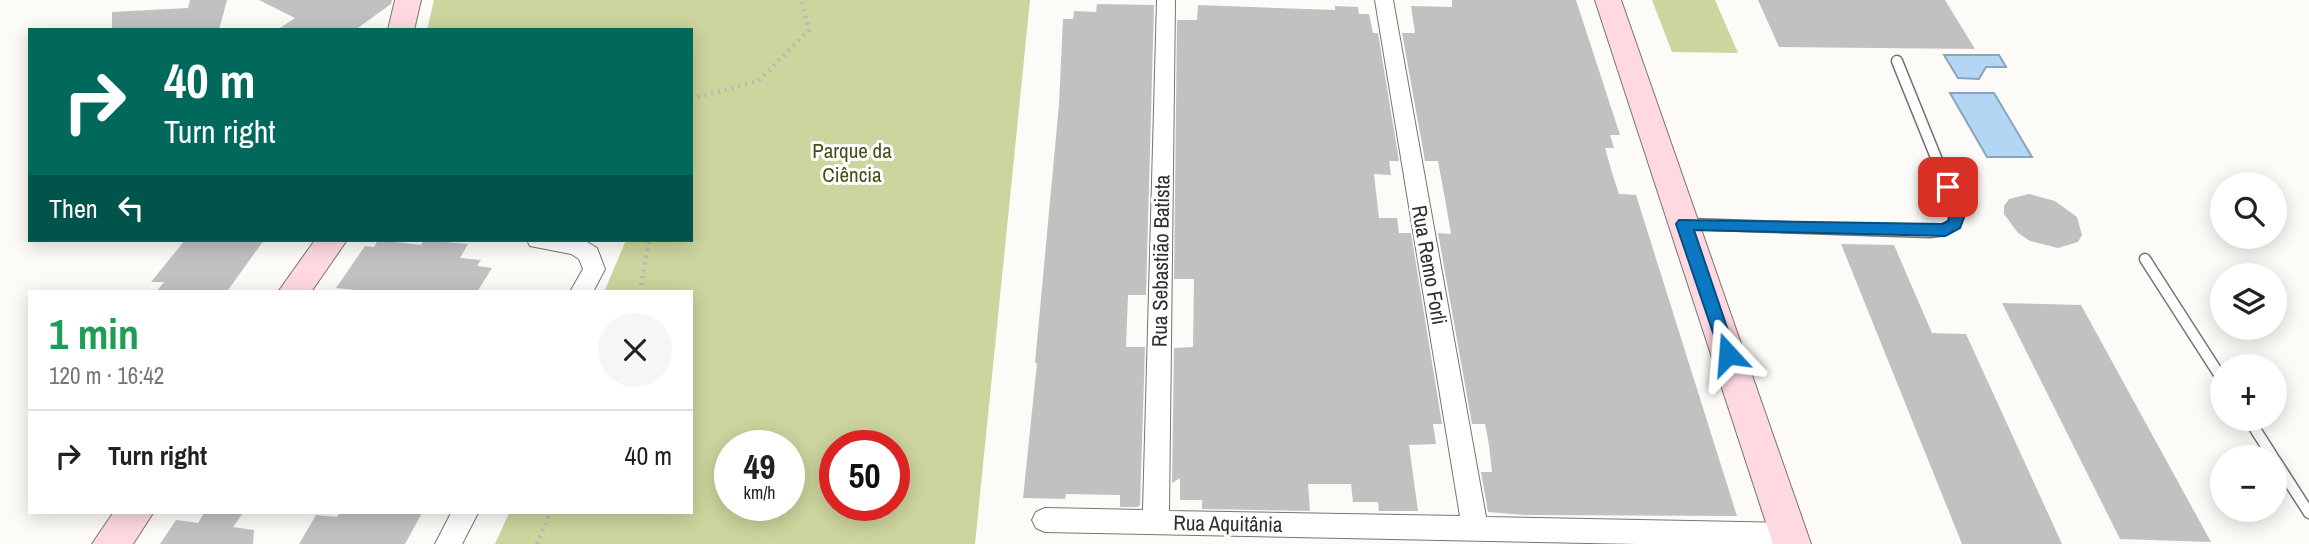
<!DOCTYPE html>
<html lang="en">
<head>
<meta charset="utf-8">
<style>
  :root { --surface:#fff; --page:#f6f6f6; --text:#222; --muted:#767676; --line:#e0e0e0 }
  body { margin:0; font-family:"Archivo Narrow",sans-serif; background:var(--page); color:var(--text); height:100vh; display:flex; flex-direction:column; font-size:26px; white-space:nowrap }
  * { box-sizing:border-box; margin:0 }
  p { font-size:23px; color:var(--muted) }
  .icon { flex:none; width:38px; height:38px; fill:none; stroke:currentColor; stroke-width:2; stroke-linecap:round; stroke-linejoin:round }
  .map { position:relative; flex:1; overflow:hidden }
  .sheet { position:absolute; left:28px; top:290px; width:665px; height:224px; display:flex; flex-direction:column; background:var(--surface); border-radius:0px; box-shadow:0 4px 18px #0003 }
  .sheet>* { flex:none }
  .guide { position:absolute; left:28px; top:28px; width:665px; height:214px; border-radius:0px; box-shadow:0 4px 18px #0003; background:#00695c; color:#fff; overflow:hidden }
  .buttons { position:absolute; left:2210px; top:172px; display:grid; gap:14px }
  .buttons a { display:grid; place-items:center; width:77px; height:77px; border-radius:50%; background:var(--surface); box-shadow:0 4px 18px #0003; font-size:35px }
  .speed { position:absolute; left:714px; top:430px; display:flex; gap:14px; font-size:35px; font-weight:700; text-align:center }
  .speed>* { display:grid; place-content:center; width:91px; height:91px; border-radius:50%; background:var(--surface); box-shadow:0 4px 18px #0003; line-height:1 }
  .speed small { font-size:18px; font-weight:400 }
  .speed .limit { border:10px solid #d22; background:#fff; color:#111 }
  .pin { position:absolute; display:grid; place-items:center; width:60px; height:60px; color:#fff; margin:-30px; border-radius:14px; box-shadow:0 4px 10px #0006 }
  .me { position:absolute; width:77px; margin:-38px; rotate:341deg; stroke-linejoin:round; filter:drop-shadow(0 0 5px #0008) }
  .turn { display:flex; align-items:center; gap:24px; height:147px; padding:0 21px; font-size:32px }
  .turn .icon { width:91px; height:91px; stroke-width:2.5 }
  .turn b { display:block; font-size:49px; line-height:60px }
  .then { display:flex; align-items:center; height:66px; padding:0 21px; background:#0003; gap:14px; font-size:26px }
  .round { display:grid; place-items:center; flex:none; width:74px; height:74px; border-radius:37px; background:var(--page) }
  .overview { display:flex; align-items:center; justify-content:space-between; height:119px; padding:0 21px }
  h1 { font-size:42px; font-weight:800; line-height:52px; color:#1e9e55 }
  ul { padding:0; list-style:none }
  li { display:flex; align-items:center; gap:21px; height:91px; padding:0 21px; border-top:2px solid var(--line) }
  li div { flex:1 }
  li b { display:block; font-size:26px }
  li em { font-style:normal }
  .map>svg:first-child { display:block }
  .green { fill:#cdd49d; fill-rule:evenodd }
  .water { fill:#b3d6f5; stroke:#8ca4b9; stroke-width:2 }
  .building { fill:#c3c0c2 }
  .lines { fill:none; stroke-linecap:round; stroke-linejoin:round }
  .lane-casing { stroke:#767572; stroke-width:13 }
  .street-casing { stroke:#767572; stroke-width:2 }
  .secondary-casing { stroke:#767572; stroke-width:2 }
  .path { stroke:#b8b7b5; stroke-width:4.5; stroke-dasharray:2 5; stroke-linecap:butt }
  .lane { stroke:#fff; stroke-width:10 }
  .street { fill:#fff; fill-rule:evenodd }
  .secondary { fill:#fed9e2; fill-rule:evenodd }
  .route { fill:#0b78c3; stroke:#074e7f; stroke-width:2 }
  .labels { text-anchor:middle; stroke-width:6; stroke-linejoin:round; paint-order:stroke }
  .park-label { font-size:21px; fill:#484d17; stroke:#fff }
  .street-label { font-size:21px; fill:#30302e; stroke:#fff }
</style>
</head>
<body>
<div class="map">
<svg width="2309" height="544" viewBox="0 0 2309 544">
  <rect width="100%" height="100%" fill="#fcfbf8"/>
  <!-- green -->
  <g class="green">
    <path d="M 434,0 L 1030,0 L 975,544 L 495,544 L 509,513 L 691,513 L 691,292 L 604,292 L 626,240 L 691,240 L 691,30 L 427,30 ZM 730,446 L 789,446 L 789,506 L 730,506 ZM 835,446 L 894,446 L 894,506 L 835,506 Z"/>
    <path d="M 1652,0 L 1715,0 L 1738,53 L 1672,52 Z"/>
  </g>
  <!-- water -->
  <g class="water">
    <path d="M 1944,55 L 1999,55 L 2006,67 L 1986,67 L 1979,79 L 1958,78 Z"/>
    <path d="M 1950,93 L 1994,93 L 2032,157 L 1987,157 Z"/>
  </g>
  <!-- building -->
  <g class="building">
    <path d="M 190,0 L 227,0 L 219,30 L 112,30 L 112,12 L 188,8 Z"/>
    <path d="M 259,0 L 392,0 L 391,4 L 355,30 L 277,30 L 295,18 Z"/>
    <path d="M 1452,0 L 1576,0 L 1620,135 L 1610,135 L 1614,148 L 1605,148 L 1613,176 L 1619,194 L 1636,195 L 1737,516 L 1525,515 L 1488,512 L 1481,472 L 1492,472 L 1489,445 L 1485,424 L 1472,424 L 1438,233 L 1451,234 L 1445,199 L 1438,161 L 1425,161 L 1402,33 L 1415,33 L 1411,6 L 1452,7 Z"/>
    <path d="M 1758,0 L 1945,0 L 1975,49 L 1779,47 Z"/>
    <path d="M 1097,4 L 1154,5 L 1146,295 L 1128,295 L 1126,347 L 1145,347 L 1140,505 L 1138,507 L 1120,507 L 1120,495 L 1066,494 L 1065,499 L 1023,498 L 1037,363 L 1035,363 L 1059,104 L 1063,19 L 1073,19 L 1074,11 L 1096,12 Z"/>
    <path d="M 1198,5 L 1335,10 L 1335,6 L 1358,7 L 1359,14 L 1369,14 L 1373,33 L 1378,33 L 1399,161 L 1389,161 L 1391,175 L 1374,174 L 1379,218 L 1397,218 L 1399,233 L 1411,233 L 1442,424 L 1433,424 L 1436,444 L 1409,445 L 1418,511 L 1379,511 L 1378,502 L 1353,502 L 1351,484 L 1308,484 L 1310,511 L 1202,509 L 1202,500 L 1180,500 L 1180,478 L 1172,483 L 1174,348 L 1193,347 L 1194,279 L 1174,279 L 1177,20 L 1197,20 Z"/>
    <path d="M 2029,194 L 2055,201 L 2077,217 L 2082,235 L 2078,242 L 2058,248 L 2030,241 L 2018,233 L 2004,214 L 2004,206 L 2009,199 Z"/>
    <path d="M 185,240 L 264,240 L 228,290 L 156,292 L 164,282 L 151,282 Z"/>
    <path d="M 378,240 L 421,245 L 424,240 L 468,244 L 460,258 L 481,260 L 477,266 L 492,268 L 477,292 L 353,292 L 355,290 L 336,288 L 365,246 L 374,247 Z"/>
    <path d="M 1841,244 L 1894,245 L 1932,333 L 1966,334 L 2062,544 L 1962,544 Z"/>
    <path d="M 2002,303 L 2081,305 L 2211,542 L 2120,539 Z"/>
    <path d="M 204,513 L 243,513 L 233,527 L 254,530 L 253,544 L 160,544 L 176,520 L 198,523 Z"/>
    <path d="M 340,513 L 422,513 L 405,544 L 299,544 L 316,515 L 337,517 Z"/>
  </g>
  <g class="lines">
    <defs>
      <g id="lane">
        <path d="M 1687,224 L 1930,232 L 1945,230 L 1955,224 L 1958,212 L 1897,61"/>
        <path d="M 2145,259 L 2222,379"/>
        <path d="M 2248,418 L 2273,457"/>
        <path d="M 2275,460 L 2309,513"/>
      </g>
      <g id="street">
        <path d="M 1157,0 L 1175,0 L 1169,511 L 1460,516 L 1375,0 L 1393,0 L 1486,517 L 1789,523 L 1798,526 L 1802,535 L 1798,544 L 1638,544 L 1045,532 L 1036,528 L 1032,520 L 1036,512 L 1045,508 L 1143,510 Z"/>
        <path d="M 527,240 L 584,240 L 597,248 L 605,269 L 593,292 L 570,292 L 583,269 L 579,259 L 571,254 L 530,246 Z"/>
        <path d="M 451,513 L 478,513 L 462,544 L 435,544 Z"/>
      </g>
      <g id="secondary">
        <path d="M 395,0 L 421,0 L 414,30 L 388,30 Z"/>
        <path d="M 1595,0 L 1621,0 L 1811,544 L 1773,544 Z"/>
        <path d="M 315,240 L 347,240 L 311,292 L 278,292 Z"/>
        <path d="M 113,513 L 153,513 L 133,544 L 92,544 Z"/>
      </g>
    </defs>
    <!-- lane casing -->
    <use href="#lane" class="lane-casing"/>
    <!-- street casing -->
    <use href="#street" class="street-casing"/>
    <!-- secondary casing -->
    <use href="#secondary" class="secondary-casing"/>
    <!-- path -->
    <g class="path">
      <path d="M 691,99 L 758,81 L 809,30 L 801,0"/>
      <path d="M 640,292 L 649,240"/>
      <path d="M 537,544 L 550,513"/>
    </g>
    <!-- lane -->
    <use href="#lane" class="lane"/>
    <!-- street -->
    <use href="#street" class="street"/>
    <!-- secondary -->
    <use href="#secondary" class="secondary"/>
  </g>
  <!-- route -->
  <path class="route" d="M 1948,181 L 1953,183 L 1966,212 L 1960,228 L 1945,236 L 1694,230 L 1736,354 L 1734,359 L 1722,359 L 1676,224 L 1679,220 L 1942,224 L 1948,221 L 1950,212 L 1940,187 Z"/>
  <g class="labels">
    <!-- park labels -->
    <g class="park-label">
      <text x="852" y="158">Parque da<tspan x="852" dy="24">Ciência</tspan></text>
    </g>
    <!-- street labels -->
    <g class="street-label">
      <text transform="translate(1161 261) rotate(-89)" y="7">Rua Sebastião Batista</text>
      <text transform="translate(1429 265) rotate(80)" y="7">Rua Remo Forli</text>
      <text transform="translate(1228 524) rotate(1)" y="7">Rua Aquitânia</text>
    </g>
  </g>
</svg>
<div class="buttons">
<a><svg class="icon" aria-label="search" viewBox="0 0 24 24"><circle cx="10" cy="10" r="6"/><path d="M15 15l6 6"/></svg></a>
<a><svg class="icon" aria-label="layers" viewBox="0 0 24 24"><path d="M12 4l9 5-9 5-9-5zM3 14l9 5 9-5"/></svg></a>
<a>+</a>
<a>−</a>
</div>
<div class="speed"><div>49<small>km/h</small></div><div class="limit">50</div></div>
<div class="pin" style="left:1948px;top:187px;background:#d93025"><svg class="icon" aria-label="arrive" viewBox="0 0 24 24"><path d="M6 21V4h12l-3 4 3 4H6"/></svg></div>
<svg class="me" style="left:1728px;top:354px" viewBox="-20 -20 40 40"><path d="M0-17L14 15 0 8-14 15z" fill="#0b78c3" stroke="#fff" stroke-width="4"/></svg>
<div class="guide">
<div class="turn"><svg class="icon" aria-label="right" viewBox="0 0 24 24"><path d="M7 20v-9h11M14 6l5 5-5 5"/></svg><div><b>40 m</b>Turn right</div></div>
<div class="then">Then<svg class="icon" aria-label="left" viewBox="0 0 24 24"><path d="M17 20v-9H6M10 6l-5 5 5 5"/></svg></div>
</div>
<section class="sheet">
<div class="overview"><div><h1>1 min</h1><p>120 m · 16:42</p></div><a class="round"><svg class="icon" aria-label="close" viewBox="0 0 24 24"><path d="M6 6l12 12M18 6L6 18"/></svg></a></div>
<ul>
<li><svg class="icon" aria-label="right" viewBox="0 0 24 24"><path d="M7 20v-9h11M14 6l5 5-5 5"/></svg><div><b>Turn right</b></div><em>40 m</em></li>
</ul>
</section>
</div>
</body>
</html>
